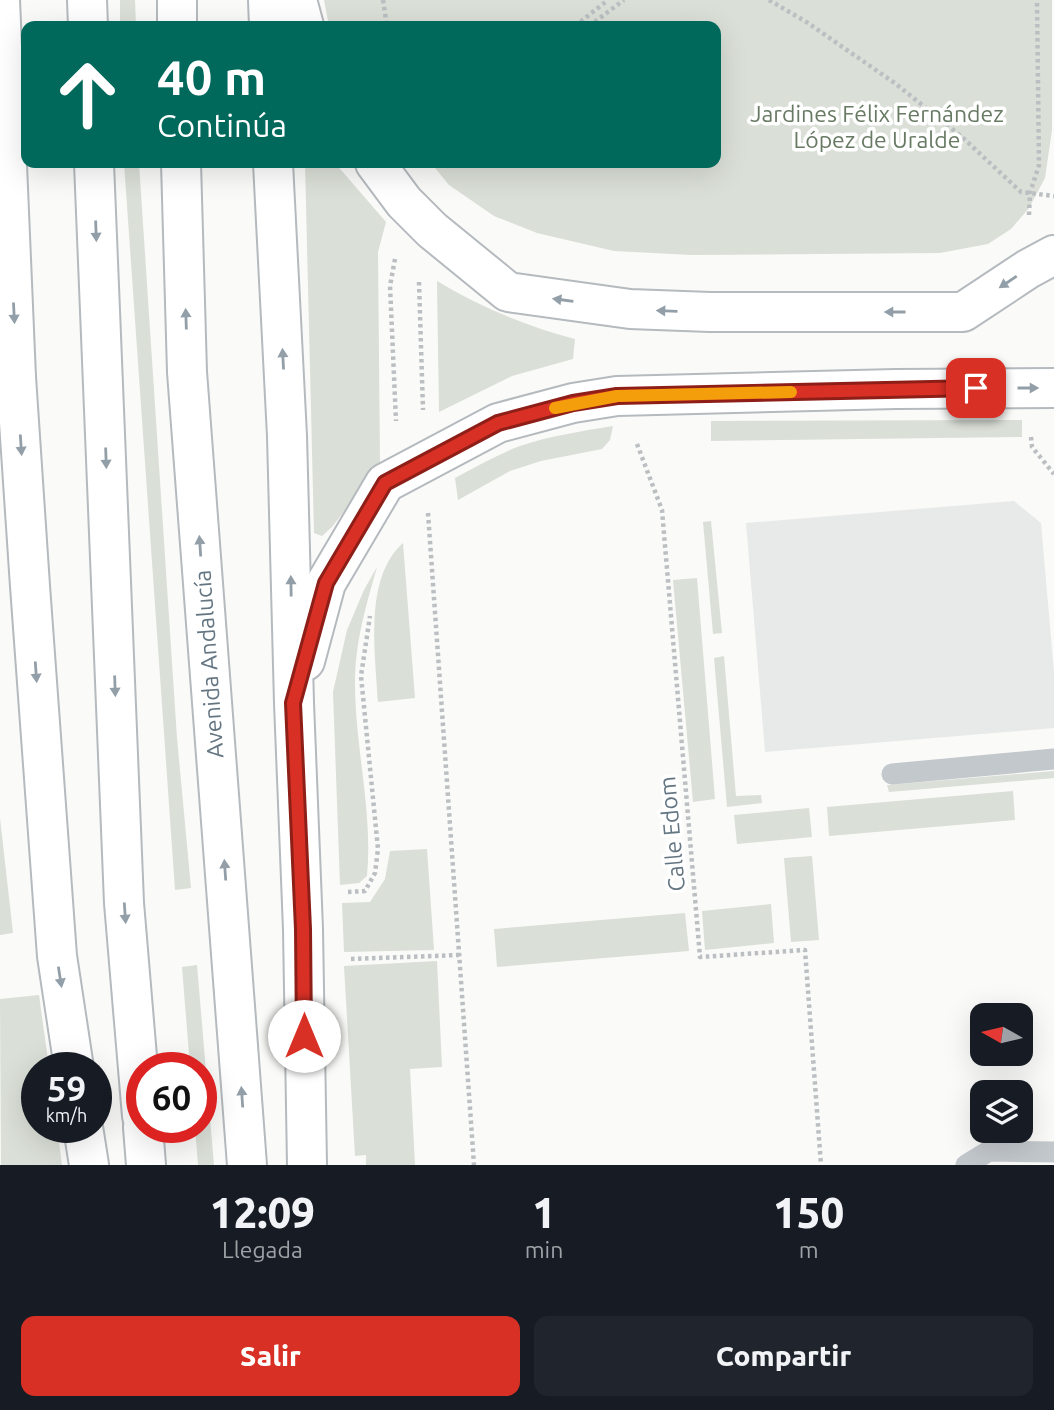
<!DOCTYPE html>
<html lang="es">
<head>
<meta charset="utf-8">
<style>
  :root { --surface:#171b24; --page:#20242c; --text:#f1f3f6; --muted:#9ea1a6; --accent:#d93025 }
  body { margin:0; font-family:Ubuntu,sans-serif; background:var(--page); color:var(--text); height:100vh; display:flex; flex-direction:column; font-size:26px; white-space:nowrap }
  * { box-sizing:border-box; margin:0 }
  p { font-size:23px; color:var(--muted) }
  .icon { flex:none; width:38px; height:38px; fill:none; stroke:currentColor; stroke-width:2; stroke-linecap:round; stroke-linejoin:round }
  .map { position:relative; height:1165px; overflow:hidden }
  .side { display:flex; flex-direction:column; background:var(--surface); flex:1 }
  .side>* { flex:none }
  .hud { position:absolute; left:21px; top:21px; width:700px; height:147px; border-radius:14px; box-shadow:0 7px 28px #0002; background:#00695c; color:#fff; overflow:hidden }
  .needle { width:46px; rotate:278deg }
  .controls { position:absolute; left:970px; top:1003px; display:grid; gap:14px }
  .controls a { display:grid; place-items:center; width:63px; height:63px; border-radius:14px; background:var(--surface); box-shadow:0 7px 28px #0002; font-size:35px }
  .speed { position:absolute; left:21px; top:1052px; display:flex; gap:14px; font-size:35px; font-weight:700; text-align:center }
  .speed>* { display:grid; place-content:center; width:91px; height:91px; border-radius:50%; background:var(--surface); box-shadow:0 7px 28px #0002; line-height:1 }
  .speed small { font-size:18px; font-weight:400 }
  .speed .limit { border:10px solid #d22; background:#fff; color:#111 }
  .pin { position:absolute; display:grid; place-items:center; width:60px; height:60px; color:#fff; margin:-30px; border-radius:14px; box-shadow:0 4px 10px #0006 }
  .me { position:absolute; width:77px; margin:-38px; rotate:0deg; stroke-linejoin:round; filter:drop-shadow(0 0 5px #0008) }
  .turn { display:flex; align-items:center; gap:24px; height:147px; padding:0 21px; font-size:32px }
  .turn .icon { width:91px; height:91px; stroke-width:2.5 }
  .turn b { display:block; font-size:49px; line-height:60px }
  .eta { display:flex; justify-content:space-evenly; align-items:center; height:119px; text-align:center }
  .eta b { font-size:42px; font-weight:800; line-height:49px }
  .button { display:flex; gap:14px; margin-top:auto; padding:14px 21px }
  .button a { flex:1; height:80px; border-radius:14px; background:var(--accent); color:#fff; font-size:28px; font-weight:800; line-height:80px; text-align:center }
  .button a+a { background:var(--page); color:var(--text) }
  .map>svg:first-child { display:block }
  .built { fill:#e8e9e9 }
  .green { fill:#dadfd7 }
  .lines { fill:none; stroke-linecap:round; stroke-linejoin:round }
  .primary-casing { stroke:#b5babe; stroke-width:42 }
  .path { stroke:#bbbfc2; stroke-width:4.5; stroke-dasharray:3.5 3.5; stroke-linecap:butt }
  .service { stroke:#c3c8cc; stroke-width:21 }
  .primary { stroke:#fff; stroke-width:38 }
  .oneway { fill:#939fa8 }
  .route-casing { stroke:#8d1f18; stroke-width:18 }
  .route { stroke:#d93025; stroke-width:12 }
  .slow { stroke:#f59e0b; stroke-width:12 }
  .labels { text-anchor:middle; stroke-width:7; stroke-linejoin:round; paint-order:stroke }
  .park-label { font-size:23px; fill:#687a64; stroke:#fff }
  .street-label { font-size:23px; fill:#657683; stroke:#fff }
</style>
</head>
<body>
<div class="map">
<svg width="1054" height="1165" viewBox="0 0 1054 1165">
  <rect width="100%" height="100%" fill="#fafaf8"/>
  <!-- built -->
  <path class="built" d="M 1014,501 L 1041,523 L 1054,672 L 1054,728 L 765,752 L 746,523 Z"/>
  <!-- green -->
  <g class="green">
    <path d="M 120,0 L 135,0 L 136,26 L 120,26 Z"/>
    <path d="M 324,0 L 1052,0 L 1052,130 L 1045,178 L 1029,208 L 1011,229 L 988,244 L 940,253 L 691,255 L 614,251 L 537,233 L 494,216 L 449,185 L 431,163 L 716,163 L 716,26 L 329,26 Z"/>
    <path d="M 124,163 L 139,163 L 177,738 L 191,888 L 175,890 Z"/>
    <path d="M 305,163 L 335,163 L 386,222 L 378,252 L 380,465 L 332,527 L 322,536 L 314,533 Z"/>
    <path d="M 437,281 C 480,307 526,326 575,339 L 573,359 L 512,376 L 439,412 Z"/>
    <path d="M 1022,420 L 1022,437 L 711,441 L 711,421 Z"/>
    <path d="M 613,426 L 610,440 L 602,449 L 541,461 L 510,471 L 458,500 L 455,478 C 476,467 498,454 520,446 C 550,436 582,431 613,426 Z"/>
    <path d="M 711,521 L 722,633 L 713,634 L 703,522 Z"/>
    <path d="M 403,543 L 415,698 L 378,702 C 376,654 363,579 403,543 Z"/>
    <path d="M 377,567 C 366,606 355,642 355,683 C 355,748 373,811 367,876 L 359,883 L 340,885 L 333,692 L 347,630 L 364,590 Z"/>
    <path d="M 697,578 L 715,799 L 693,802 L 673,580 Z"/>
    <path d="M 724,656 L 736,796 L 761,795 L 762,803 L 727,807 L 714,658 Z"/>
    <path d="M 1054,771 L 1054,778 L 889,792 L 887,785 Z"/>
    <path d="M 1013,791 L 1015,820 L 829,836 L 827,807 Z"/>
    <path d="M 809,808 L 812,837 L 737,844 L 734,815 Z"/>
    <path d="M 0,818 L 13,933 L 0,935 Z"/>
    <path d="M 427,849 L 434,950 L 344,952 L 342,903 L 370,902 L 385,879 L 390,851 Z"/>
    <path d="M 812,856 L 819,940 L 791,942 L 784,858 Z"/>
    <path d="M 771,904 L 774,943 L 705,950 L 702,911 Z"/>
    <path d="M 685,913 L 689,951 L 497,967 L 494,929 Z"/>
    <path d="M 437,961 L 442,1067 L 410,1069 L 415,1165 L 366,1165 L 366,1155 L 355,1156 L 344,966 Z"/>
    <path d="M 197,965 L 214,1165 L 198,1165 L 195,1127 L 201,1127 L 201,1068 L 190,1067 L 182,967 Z"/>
    <path d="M 39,995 L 49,1067 L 37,1068 L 37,1127 L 57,1127 L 62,1165 L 1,1165 L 0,999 Z"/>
  </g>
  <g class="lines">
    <defs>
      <g id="primary">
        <path d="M 0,0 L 16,377 L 30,586 L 57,956 L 74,1068"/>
        <path d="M 87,0 L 88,26"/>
        <path d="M 177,0 L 177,26"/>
        <path d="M 268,0 L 269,26"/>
        <path d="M 297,0 L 304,26"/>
        <path d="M 94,163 L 124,903 L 142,1116"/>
        <path d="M 181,163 L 187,372 L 247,1165"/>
        <path d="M 273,163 L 287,436 L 294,703 L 303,929 L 307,1165"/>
        <path d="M 375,163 L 404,202 L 432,230 L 508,292 L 630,309 L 710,312 L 963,312 L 1028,269 L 1054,255"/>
        <path d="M 305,661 L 326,583 L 385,483 L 498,423 L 573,403 L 617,396 L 896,389 L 1054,388"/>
        <path d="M 83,1127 L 89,1165"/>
        <path d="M 143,1127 L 146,1165"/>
      </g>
    </defs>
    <!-- primary casing -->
    <use href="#primary" class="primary-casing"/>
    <!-- path -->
    <g class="path">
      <path d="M 383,0 L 387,26"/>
      <path d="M 769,0 L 808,23 L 896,84 L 962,137 L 1021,192 L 1054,196"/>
      <path d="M 575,26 L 608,0"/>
      <path d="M 589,26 L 624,0"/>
      <path d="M 1029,215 L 1030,193 L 1039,165 L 1037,0"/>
      <path d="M 395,259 L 390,286 L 396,421"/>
      <path d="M 419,282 L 423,410"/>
      <path d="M 1031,437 L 1032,447 L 1054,474"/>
      <path d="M 637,444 L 662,510 L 700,957 L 805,950 L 821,1165"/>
      <path d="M 428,513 L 474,1165"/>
      <path d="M 348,892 L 365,891 L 375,873 L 378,849 L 361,676 L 370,616"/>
      <path d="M 351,959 L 459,955"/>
    </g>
    <!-- service -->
    <g class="service">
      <path d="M 892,774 L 1054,759"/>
      <path d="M 966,1165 L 989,1151 L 1054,1152"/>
    </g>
    <!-- primary -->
    <use href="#primary" class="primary"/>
  </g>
  <!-- one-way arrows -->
  <defs><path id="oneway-solid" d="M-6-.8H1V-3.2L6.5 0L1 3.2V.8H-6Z" transform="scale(1.75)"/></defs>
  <g class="oneway">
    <use href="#oneway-solid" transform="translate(96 231) rotate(88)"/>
    <use href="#oneway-solid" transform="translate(1008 282) rotate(146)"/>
    <use href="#oneway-solid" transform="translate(563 300) rotate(-172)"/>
    <use href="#oneway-solid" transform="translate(667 311) rotate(-178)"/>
    <use href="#oneway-solid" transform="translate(895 312) rotate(180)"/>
    <use href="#oneway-solid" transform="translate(14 313) rotate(87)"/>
    <use href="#oneway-solid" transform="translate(186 319) rotate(-92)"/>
    <use href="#oneway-solid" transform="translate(283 359) rotate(-93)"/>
    <use href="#oneway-solid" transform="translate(1028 388)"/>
    <use href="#oneway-solid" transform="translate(21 445) rotate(86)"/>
    <use href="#oneway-solid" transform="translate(106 458) rotate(88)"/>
    <use href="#oneway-solid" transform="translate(200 546) rotate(-94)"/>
    <use href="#oneway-solid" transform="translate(291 586) rotate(-91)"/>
    <use href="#oneway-solid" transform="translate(36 672) rotate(86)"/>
    <use href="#oneway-solid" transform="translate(115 686) rotate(88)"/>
    <use href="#oneway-solid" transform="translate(225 870) rotate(-94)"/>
    <use href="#oneway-solid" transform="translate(125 913) rotate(86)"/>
    <use href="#oneway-solid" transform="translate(60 977) rotate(81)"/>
    <use href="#oneway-solid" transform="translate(242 1097) rotate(-94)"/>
  </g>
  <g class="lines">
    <defs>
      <path id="route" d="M 304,1036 L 303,929 L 293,703 L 326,583 L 385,483 L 498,423 L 573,403 L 617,396 L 976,388"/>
    </defs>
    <!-- route casing -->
    <use href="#route" class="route-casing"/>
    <!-- route -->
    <use href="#route" class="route"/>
    <!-- slow -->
    <path class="slow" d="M 555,408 L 617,396 L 791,392"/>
  </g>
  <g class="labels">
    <!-- park labels -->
    <g class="park-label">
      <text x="877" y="122">Jardines Félix Fernández<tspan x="877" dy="26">López de Uralde</tspan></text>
    </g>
    <!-- street labels -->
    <g class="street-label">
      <text transform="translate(209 664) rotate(-94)" y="8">Avenida Andalucía</text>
      <text transform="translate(672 834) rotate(-95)" y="8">Calle Edom</text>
    </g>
  </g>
</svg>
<div class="controls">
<a><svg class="needle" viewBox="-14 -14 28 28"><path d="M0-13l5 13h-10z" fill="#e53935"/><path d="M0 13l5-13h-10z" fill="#9ea1a6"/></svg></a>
<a><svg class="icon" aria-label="layers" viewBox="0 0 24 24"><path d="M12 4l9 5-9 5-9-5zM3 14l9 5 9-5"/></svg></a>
</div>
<div class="speed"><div>59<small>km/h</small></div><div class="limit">60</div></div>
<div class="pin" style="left:976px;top:388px;background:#d93025"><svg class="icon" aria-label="arrive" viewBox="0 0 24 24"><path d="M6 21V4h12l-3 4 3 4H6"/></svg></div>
<svg class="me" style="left:304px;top:1036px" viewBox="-20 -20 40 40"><circle r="19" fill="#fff"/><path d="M0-13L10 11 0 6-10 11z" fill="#d93025"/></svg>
<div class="hud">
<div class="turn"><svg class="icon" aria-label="ahead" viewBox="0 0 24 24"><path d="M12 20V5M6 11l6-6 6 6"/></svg><div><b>40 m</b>Continúa</div></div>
</div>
</div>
<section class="side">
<div class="eta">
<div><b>12:09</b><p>Llegada</p></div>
<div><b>1</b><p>min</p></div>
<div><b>150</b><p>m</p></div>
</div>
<div class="button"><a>Salir</a><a>Compartir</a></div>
</section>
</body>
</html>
